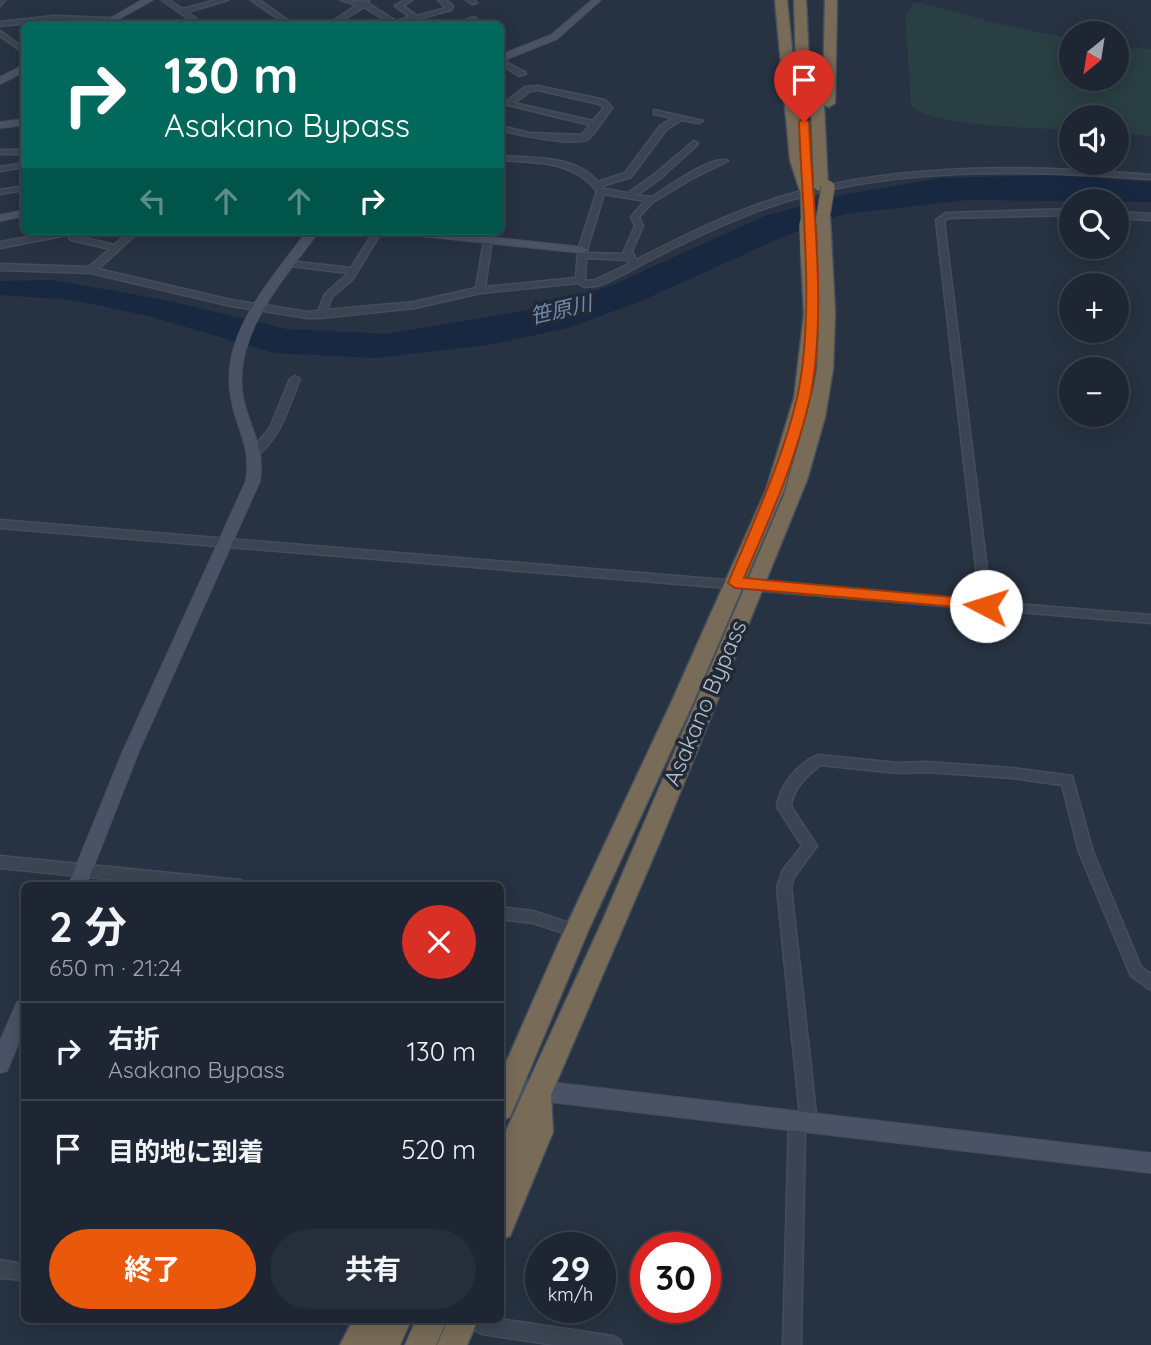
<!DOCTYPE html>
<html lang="ja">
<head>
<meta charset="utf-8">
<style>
  :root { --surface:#1d2632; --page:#252e3a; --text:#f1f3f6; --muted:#a0a5ac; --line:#3b434d; --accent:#ea580c }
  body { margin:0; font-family:Quicksand,"Noto Sans JP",sans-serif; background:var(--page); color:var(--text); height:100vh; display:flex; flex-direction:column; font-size:26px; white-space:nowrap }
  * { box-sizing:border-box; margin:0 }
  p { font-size:23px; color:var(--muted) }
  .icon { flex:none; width:38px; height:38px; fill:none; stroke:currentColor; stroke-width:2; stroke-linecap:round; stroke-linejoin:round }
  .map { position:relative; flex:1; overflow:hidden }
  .details { position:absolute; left:21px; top:882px; width:483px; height:441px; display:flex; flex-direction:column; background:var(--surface); border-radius:10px; box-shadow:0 4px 18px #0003,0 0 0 2px var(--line) }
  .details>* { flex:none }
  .top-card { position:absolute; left:21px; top:21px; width:483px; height:214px; border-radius:10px; box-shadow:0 4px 18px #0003,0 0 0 2px var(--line); background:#00695c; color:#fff; overflow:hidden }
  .needle { width:46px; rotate:210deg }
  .fabs { position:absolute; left:1059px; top:21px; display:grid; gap:14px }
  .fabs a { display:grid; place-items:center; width:70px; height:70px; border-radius:50%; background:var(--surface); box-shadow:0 4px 18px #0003,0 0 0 2px var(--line); font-size:35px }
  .speed { position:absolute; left:525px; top:1232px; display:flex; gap:14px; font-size:35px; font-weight:700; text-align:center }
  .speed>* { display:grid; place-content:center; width:91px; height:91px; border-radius:50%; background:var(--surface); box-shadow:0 4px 18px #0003,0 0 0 2px var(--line); line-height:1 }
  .speed small { font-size:18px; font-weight:400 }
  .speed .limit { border:10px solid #d22; background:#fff; color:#111 }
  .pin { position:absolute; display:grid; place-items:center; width:60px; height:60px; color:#fff; margin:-72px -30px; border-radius:50% 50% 50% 0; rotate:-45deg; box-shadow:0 0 7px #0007 }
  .pin .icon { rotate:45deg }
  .me { position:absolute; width:77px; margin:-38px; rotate:275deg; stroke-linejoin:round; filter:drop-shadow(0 0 5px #0008) }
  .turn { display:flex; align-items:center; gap:24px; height:147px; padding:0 28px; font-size:32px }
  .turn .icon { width:91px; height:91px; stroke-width:2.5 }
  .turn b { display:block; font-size:49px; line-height:60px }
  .lanes { display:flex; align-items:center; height:66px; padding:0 28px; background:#0003; justify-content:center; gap:35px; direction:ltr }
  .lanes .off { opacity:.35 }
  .round { display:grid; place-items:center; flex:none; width:74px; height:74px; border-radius:37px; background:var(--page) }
  .headline { display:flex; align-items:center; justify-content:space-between; height:119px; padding:0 28px }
  h1 { font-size:42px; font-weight:700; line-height:52px }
  .button { display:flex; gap:14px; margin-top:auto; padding:14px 28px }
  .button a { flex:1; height:80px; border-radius:42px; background:var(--accent); color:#fff; font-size:28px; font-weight:700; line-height:80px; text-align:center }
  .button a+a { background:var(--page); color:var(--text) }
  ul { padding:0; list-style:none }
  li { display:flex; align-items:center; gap:21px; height:98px; padding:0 28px; border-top:2px solid var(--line) }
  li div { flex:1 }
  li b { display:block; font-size:26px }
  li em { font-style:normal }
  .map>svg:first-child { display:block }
  .green { fill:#293f43 }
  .water { fill:#192841 }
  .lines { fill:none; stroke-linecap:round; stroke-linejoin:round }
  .street-casing { stroke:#454d5b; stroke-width:3 }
  .secondary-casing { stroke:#454d5b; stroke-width:2 }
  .highway-casing { stroke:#464f5c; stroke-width:3 }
  .street { fill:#3b4452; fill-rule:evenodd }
  .secondary { fill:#495365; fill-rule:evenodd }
  .highway { fill:#786c58; fill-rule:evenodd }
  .highway-bridge-far1-casing { stroke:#464f5c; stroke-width:15; stroke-linecap:butt }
  .highway-bridge-casing { stroke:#464f5c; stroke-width:18; stroke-linecap:butt }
  .highway-bridge-far1 { stroke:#786c58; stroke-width:13 }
  .highway-bridge { stroke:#786c58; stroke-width:17 }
  .route { fill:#ea580c; stroke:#983908; stroke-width:2 }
  .labels { text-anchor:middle; stroke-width:7; stroke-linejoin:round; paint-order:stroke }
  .far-water-label { font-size:21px; font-style:italic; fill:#7288aa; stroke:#202937 }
  .street-label { font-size:23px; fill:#b8bfcc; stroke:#202937 }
</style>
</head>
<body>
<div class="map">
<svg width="1151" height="1345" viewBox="0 0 1151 1345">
  <rect width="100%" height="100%" fill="#273242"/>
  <!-- green -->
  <path class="green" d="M 913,3 L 921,3 L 996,23 L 1071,39 L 1071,79 L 1116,79 L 1117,47 L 1151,49 L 1151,136 L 1117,133 L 1116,117 L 1071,117 L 1071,130 C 1036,127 935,128 911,106 L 905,15 Z"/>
  <!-- water -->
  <path class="water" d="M 1055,175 L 1151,182 L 1151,202 L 967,200 L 844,214 L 778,239 L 641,301 L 568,328 L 488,345 L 375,358 L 274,353 L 149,316 L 73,300 L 0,295 L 0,281 L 52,280 L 165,300 L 286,329 L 387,334 L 547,307 L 610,286 L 767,215 L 847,194 L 940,178 Z"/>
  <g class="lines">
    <defs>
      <g id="street">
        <path d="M 0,0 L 5,0 L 0,6 Z"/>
        <path d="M 162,0 L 169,0 L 182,9 L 217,0 L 228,0 L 187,12 L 203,24 L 196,24 Z"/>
        <path d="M 251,0 L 259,0 L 293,24 L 286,24 Z"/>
        <path d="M 341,0 L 362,2 L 369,1 L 369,4 L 396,21 L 410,17 L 395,6 L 404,0 L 412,0 L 403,6 L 417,16 L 446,8 L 438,0 L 446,0 L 453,6 L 451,10 L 400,24 L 391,24 L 364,7 L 336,24 L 329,24 L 357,5 Z"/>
        <path d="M 466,0 L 474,0 L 477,3 L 472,4 Z"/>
        <path d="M 54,16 L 112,18 L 115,20 L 112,22 L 54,20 L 0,26 L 0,22 Z"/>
        <path d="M 474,17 L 476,18 L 476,20 L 462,24 L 453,24 Z"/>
        <path d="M 0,31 L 24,48 L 24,53 L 0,36 Z"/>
        <path d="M 500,59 L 525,72 L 526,74 L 519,76 L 500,64 Z"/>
        <path d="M 538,86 L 605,100 L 612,108 C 606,116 595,134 588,139 C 575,147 516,134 500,130 L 500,126 L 530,133 L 582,135 L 590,125 L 500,103 L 501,101 L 507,101 L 525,87 ZM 538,90 L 599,104 L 604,108 L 593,121 L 514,103 L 530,91 Z"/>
        <path d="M 654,110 L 703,121 L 699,123 L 681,120 L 666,130 L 631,177 L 602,186 L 604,189 L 628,193 L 655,174 L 694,141 L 698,143 L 697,145 L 661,178 L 637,195 L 652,197 C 666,188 713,154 728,161 L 691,179 L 653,202 L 639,217 L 643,226 L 632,251 L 636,260 C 685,235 735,210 787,195 C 905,162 1030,165 1151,175 L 1151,179 C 1028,170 884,165 766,208 C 727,222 691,239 654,258 C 636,267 617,279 597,286 L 584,287 L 578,283 L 481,293 L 414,308 L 321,318 L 308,318 L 231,306 L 91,273 L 0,270 L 0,264 L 89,267 L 110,249 L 71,240 L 67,235 L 0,248 L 0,242 L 61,231 L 73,231 L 77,236 L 114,245 L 131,231 L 140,231 L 98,269 L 231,300 L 308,312 L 318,311 L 325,294 L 348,273 L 291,266 L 287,263 L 288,261 L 351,268 L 374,231 L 382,231 L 352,280 L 332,297 L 327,310 L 414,302 L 476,288 L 484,240 L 488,237 L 492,240 L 485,287 L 576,278 L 578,250 L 597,191 C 573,160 536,163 500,160 L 500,156 C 533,158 576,155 598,182 L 625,173 L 660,126 L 673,118 L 654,114 ZM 604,194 L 645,201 L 631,217 L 635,226 L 624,251 L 625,254 L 586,253 ZM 586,258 L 627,260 L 629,264 L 595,280 L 586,281 L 585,279 Z"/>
        <rect x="0" y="150" width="24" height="4"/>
        <path d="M 24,163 L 24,167 L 0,171 L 0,167 Z"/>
        <path d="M 24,186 L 24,190 L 0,194 L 0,190 Z"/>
        <path d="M 1071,209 L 1071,215 L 948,218 L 944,221 L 991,602 L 1151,615 L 1151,623 L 0,528 L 0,520 L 980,601 L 936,220 L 946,213 Z"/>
        <path d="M 1116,212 L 1151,214 L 1151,220 L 1116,218 Z"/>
        <path d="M 295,376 L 300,379 C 289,405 282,434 260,453 L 252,453 L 252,449 L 270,428 L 290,379 Z"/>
        <path d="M 818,755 L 898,763 L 926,762 L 1012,768 L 1072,776 L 1093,852 L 1141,967 L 1151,974 L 1151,990 L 1131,976 L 1129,971 L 1079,852 L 1062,785 L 1012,778 L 926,772 L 898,773 L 820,765 C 807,776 793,788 791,806 L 817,846 L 794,877 L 791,887 L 817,1123 L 815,1128 L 809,1131 L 805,1129 L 801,1345 L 783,1345 L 789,1122 L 791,1117 L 797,1114 L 800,1116 L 777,887 L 783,870 L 802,846 L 777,807 C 779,786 798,763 818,755 Z"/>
        <path d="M 0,856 L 240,880 L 245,882 L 247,886 L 176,886 L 0,868 Z"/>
        <path d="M 500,907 L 533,911 L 581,927 L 583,931 L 581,935 L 576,937 L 533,923 L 500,919 Z"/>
        <path d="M 0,1260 L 24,1264 L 24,1280 L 0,1278 Z"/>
        <path d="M 500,1319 L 613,1336 L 619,1339 L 622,1345 L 555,1345 L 482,1334 L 476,1331 L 473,1325 L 475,1320 Z"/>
      </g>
      <g id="secondary">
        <path d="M 142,0 L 153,0 L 110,24 L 100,24 Z"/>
        <path d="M 592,0 L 601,0 L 557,39 L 500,62 L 500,55 L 551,35 Z"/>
        <path d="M 24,65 L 24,72 L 0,84 L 0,77 Z"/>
        <path d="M 24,119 L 24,125 L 0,128 L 0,122 Z"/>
        <path d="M 24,210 L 24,216 L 0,221 L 0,215 Z"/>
        <path d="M 307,231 L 319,231 C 285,279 231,334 243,398 C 250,430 265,446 260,481 L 139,751 L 86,886 L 68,886 L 123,751 L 246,481 C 252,446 236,429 231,397 C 219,334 273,278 307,231 Z"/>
        <path d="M 395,231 L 433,231 L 582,247 L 588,250 L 582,253 L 401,234 Z"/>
        <path d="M 24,999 L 24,1030 L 7,1071 L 0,1073 L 0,1041 L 17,1002 Z"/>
        <path d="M 500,1079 L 541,1081 L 1151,1153 L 1151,1173 L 541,1101 L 500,1099 Z"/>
      </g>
      <g id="highway">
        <path d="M 775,0 L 787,0 L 797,98 L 794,0 L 806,0 L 811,105 L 804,109 L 798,106 L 804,160 L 814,191 L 807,195 L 800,191 L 790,160 Z"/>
        <path d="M 825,0 L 837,0 L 835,103 L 829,107 L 824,105 L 828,188 L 821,192 L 814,188 L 810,82 L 816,78 L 820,79 L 823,91 Z"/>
        <path d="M 823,213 L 830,217 L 835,312 L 833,369 L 825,417 L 807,480 L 662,837 L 551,1095 L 553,1132 L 510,1236 L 500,1240 L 500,1144 L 602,922 L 784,495 L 811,399 L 784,490 L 693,703 L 588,931 L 510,1117 L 500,1121 L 500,1076 L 564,931 L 671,703 L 766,490 L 794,398 L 804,314 L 801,255 L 809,250 L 817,255 L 819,294 L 816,217 ZM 819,323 L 817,369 L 812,397 Z"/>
        <path d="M 353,1320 L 411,1320 L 400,1345 L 340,1345 Z"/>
        <path d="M 416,1320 L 447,1320 L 436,1345 L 405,1345 Z"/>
        <path d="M 448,1320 L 478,1320 L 467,1345 L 437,1345 Z"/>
      </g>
    </defs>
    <!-- street casing -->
    <use href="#street" class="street-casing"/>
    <!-- secondary casing -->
    <use href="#secondary" class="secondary-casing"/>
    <!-- highway casing -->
    <use href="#highway" class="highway-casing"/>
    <!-- street -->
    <use href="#street" class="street"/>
    <!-- secondary -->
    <use href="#secondary" class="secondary"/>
    <!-- highway -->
    <use href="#highway" class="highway"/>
    <defs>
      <g id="highway-bridge-far1">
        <path d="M 807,191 L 808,226"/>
        <path d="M 823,217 L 828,187"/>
      </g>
      <path id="highway-bridge" d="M 808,224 L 809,255"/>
    </defs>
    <!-- highway-bridge-far1 casing -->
    <use href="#highway-bridge-far1" class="highway-bridge-far1-casing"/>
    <!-- highway-bridge casing -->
    <use href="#highway-bridge" class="highway-bridge-casing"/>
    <!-- highway-bridge-far1 -->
    <use href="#highway-bridge-far1" class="highway-bridge-far1"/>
    <!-- highway-bridge -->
    <use href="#highway-bridge" class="highway-bridge"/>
  </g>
  <!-- route -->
  <path class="route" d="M 804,119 L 809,122 C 813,207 827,316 810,398 C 796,461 769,520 744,578 L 986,600 L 992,602 L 994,606 L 992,610 L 735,588 L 728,583 C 753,523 782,462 797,398 C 815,316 802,207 799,122 Z"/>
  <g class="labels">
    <!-- far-water labels -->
    <g class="far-water-label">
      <text transform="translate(561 310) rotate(-13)" y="7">笹原川</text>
    </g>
    <!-- street labels -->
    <g class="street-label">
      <text transform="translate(705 703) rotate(-67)" y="8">Asakano Bypass</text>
    </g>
  </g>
</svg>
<div class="fabs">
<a><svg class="needle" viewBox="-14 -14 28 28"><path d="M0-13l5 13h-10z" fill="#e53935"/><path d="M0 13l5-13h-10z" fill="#a0a5ac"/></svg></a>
<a><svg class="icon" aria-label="sound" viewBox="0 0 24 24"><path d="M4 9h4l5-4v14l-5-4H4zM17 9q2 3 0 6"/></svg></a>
<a><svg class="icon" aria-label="search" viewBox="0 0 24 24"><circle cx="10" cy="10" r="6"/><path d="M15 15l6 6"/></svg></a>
<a>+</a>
<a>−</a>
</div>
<div class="speed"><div>29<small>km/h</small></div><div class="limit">30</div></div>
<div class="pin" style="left:804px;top:122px;background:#d93025"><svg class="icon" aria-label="arrive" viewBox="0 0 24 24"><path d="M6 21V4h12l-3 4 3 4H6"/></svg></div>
<svg class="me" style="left:986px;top:606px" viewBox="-20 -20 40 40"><circle r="19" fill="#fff"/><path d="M0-13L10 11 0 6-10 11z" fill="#ea580c"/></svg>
<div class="top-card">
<div class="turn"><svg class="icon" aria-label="right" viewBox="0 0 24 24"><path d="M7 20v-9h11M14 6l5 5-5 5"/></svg><div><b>130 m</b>Asakano Bypass</div></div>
<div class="lanes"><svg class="icon off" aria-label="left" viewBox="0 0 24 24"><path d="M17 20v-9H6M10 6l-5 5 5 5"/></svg><svg class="icon off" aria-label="ahead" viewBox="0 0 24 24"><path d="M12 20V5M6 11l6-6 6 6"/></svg><svg class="icon off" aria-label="ahead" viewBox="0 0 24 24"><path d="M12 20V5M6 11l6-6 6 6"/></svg><svg class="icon" aria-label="right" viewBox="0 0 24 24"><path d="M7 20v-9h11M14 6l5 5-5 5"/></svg></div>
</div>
<section class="details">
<div class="headline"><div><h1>2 分</h1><p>650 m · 21:24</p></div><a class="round" style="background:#d93025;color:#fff"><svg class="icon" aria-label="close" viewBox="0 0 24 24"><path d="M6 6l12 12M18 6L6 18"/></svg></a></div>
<ul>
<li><svg class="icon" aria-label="right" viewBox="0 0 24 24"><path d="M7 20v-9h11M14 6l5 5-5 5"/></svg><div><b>右折</b><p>Asakano Bypass</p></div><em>130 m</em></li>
<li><svg class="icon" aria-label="arrive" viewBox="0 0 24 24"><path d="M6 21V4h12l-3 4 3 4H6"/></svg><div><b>目的地に到着</b></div><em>520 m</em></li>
</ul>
<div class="button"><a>終了</a><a>共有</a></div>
</section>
</div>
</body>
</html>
